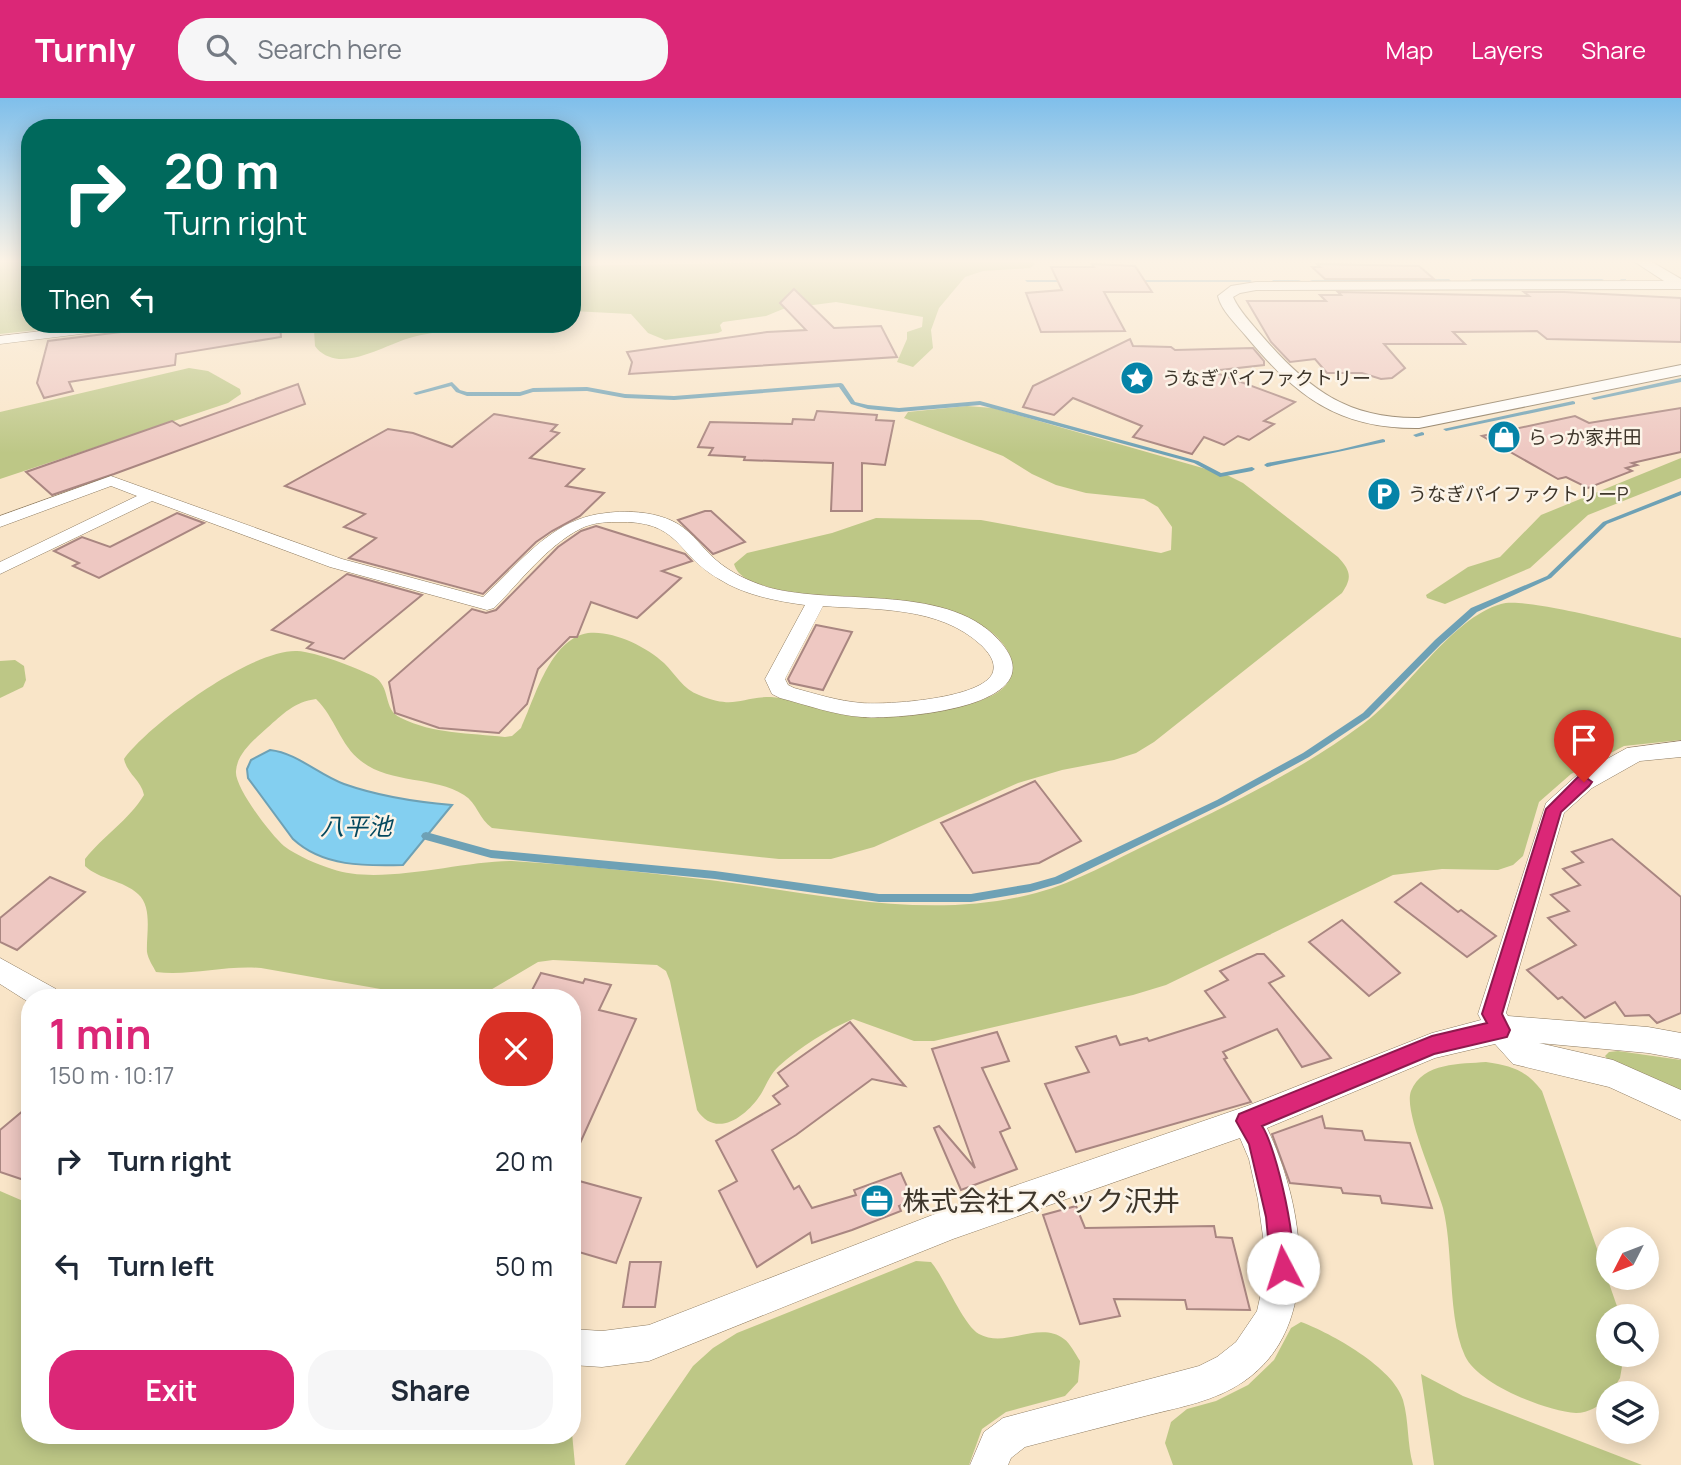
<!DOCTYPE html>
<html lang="en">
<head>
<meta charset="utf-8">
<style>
  :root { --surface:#fff; --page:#f6f6f7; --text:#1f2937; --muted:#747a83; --accent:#db2777 }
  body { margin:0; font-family:Manrope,"Noto Sans JP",sans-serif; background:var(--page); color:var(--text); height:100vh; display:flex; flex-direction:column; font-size:26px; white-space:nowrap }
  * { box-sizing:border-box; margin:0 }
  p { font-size:23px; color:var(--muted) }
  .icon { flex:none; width:38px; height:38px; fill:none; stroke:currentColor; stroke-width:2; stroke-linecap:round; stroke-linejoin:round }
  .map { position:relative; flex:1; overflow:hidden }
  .sheet { position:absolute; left:21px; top:891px; width:560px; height:455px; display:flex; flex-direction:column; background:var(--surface); border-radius:28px; box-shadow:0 4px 18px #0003 }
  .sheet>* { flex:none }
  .top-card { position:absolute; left:21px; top:21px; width:560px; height:214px; border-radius:28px; box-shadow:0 4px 18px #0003; background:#00695c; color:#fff; overflow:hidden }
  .needle { width:46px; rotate:228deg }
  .tools { position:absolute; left:1596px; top:1129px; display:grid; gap:14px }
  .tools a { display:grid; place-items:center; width:63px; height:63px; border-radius:50%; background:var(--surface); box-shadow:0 4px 18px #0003; font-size:35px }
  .pin { position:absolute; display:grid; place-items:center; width:60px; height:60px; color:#fff; margin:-72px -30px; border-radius:50% 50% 50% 0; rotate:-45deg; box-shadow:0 0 7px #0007 }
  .pin .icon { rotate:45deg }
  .me { position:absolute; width:77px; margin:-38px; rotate:355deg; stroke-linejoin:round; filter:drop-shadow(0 0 5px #0008) }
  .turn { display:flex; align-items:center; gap:24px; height:147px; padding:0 28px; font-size:32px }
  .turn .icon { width:91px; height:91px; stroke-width:2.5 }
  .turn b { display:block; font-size:49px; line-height:60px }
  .then { display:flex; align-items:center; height:66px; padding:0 28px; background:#0003; gap:14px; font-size:26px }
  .round { display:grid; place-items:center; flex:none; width:74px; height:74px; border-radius:28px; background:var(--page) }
  .head { display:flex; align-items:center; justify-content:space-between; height:119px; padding:0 28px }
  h1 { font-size:42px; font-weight:700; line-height:52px; color:var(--accent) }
  .cta { display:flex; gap:14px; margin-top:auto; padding:14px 28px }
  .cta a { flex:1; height:80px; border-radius:28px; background:var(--accent); color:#fff; font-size:28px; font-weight:700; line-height:80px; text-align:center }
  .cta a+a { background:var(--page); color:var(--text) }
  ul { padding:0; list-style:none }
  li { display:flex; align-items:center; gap:21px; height:105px; padding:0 28px }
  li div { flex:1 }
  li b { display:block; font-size:26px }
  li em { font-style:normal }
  header { display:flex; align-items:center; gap:42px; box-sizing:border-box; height:98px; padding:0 35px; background:var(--accent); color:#fff }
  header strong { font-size:33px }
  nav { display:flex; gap:38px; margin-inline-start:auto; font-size:24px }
  .search { width:490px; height:63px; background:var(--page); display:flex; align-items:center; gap:18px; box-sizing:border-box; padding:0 24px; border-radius:28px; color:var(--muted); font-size:26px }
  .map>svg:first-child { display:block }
  .green { fill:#bdc786 }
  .water { fill:#83cff0; stroke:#6ea1b5; stroke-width:2 }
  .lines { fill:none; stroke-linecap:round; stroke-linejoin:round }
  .stream { fill:#6ea1b5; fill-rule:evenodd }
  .building { fill:#eec8c2; stroke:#a98681; stroke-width:2 }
  .minor-casing { stroke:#8e7c62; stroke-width:1 }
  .tertiary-casing { stroke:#8e7c62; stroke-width:2 }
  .minor { fill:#fff; fill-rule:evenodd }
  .tertiary { fill:#fff; fill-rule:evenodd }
  .route { fill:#db2777; stroke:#8e194d; stroke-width:2 }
  .labels { text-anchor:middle; stroke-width:5; stroke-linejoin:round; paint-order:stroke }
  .far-poi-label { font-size:19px; fill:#3e362b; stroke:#fcf4e8; text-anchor:start }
  .water-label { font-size:24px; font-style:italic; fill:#03485e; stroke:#fcf4e8 }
  .near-poi-label { font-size:28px; fill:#3e362b; stroke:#fcf4e8; text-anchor:start }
</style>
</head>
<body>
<header>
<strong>Turnly</strong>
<div class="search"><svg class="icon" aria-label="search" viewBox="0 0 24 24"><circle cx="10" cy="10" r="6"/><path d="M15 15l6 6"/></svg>Search here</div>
<nav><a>Map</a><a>Layers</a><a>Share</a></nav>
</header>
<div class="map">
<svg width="1681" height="1367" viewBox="0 0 1681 1367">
  <rect width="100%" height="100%" fill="#f9e5c8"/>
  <!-- green -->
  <g class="green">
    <path d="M 0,164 L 30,164 L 30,226 L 93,226 L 0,236 Z"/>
    <path d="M 786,164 L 1034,164 L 1035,166 L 1030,170 L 983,173 L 965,179 L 939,210 L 931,232 L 933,250 L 913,269 L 897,264 L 907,241 L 907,234 L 922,229 L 923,219 L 836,204 L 783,211 L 766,218 L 723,224 L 720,227 L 722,233 L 718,235 L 665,242 L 648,235 L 631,216 L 572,213 L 572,168 Z"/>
    <path d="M 325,226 L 467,226 C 449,234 432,234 413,239 C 390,245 364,262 339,261 C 330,260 320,256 315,248 L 314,232 Z"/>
    <path d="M 189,270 L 208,273 L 240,291 L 241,296 L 228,305 L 0,381 L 0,314 Z"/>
    <path d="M 967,308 L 993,310 L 1227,377 L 1243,385 L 1338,459 C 1350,472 1353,479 1342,495 L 1154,644 L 1136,655 L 1114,662 L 1062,672 L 1018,685 L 874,749 L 831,761 L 779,761 L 492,730 C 479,721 477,705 464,697 C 434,678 390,686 361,663 C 340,647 335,619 316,601 C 294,604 283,616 267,630 C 255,641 237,655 236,673 C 234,689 271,737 284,748 C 297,758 317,766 332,771 C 380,788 459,763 512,763 C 588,768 665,776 740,786 C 838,800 938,821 1036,795 C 1077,784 1114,762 1152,744 C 1224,709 1299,674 1363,626 C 1406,595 1451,520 1501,506 C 1526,498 1648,532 1681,540 L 1681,642 L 1624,648 L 1571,676 L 1539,704 L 1523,758 L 1513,767 L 1498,772 L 1442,771 L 1393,777 L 1166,887 L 1133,897 L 934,943 L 914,943 L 853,921 C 827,932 800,949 779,968 C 770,976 767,986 761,996 C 746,1019 716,1041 697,1012 L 670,883 L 666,873 L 657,867 L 553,862 L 538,864 L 477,900 L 426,899 L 261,870 C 225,867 191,878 156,874 C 153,868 148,861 147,854 C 146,837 153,809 138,796 C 123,782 100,782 85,768 L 85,761 C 103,738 129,722 144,697 C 141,682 127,676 124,661 C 149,626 252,551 297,553 C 316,554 355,569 373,578 C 392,588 382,612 401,620 C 433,636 470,635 505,639 L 512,638 L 521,630 C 535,600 550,541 588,535 C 612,532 646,548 664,565 C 676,577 683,591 699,597 C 736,612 738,599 771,599 C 797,600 823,613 848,617 C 869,621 890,619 911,615 C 938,611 1007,608 1012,574 C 1016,551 989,528 968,521 C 953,516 933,516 916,513 C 869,506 822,500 775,491 C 760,486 739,483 734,466 L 747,455 L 832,435 L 876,420 L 981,422 L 1161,455 L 1171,452 L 1172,429 L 1158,409 L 1144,401 L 1086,395 L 1056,387 L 1032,376 L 1003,358 L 904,320 L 908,314 Z"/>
    <path d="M 1681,360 L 1681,380 L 1588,417 L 1530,470 L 1445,506 L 1427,500 L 1426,497 L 1468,469 L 1500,459 L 1541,417 Z"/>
    <path d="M 15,562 L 24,568 L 26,582 L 23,589 L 0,600 L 0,563 Z"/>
    <path d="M 1618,953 L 1681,962 L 1681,1000 L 1611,966 L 1605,958 L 1609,954 Z"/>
    <path d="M 1486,964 C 1512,968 1526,972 1542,993 L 1619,1214 L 1620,1218 L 1608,1218 L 1608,1256 L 1624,1257 L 1620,1280 L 1611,1295 L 1608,1295 L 1608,1300 C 1599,1308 1589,1315 1576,1315 C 1545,1313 1478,1286 1465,1258 C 1447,1219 1454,1154 1443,1110 C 1436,1085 1403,1013 1411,993 C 1423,964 1461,966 1486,964 Z"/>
    <path d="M 0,1093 L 30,1106 L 30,1337 L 572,1337 L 572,1335 L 575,1367 L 0,1367 Z"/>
    <path d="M 916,1163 L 931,1164 C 946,1182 963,1227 979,1236 C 1006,1251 1039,1222 1064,1241 C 1070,1245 1076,1257 1080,1263 L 1078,1284 L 1065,1298 L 1006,1314 L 982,1331 L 969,1367 L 625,1367 L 693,1268 L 713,1250 L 737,1235 Z"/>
    <path d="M 1301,1224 C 1331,1235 1394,1270 1403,1302 C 1409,1323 1407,1346 1413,1367 L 1173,1367 L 1165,1345 L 1171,1324 L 1187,1311 L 1216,1303 L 1248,1287 L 1274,1262 L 1291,1230 Z"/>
    <path d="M 1421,1276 L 1463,1298 L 1642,1367 L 1434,1367 Z"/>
  </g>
  <!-- water -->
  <path class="water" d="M 270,652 C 297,655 319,677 344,686 C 378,698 416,704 452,707 L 403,767 C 365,768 323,769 293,741 L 248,680 L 247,671 L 251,662 Z"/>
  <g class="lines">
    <!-- stream -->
    <g class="stream">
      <path d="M 1449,181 L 1451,183 L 1312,184 L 1310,183 L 1312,182 Z"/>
      <path d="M 1472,181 L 1602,181 L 1604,182 L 1602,183 L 1470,183 Z"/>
      <path d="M 1621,181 L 1626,181 L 1626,182 L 1619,183 Z"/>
      <path d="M 1025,182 L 1068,182 L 1070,183 L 1068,184 L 1027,184 Z"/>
      <path d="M 1134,182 L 1250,182 L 1252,183 L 1250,184 L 1132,184 Z"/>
      <path d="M 1273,182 L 1299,182 L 1301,183 L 1299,184 L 1271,184 Z"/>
      <path d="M 1681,280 L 1681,284 L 1594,302 L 1591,300 Z"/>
      <path d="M 452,284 L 460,292 L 467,294 L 520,294 L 533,290 L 587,289 L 625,296 L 674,298 L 841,285 L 843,286 L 855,304 L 868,307 L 899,310 L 980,303 L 1198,363 L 1221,375 L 1252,369 L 1255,371 L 1252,373 L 1220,379 L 1194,365 L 980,307 L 899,314 L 868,311 L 851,306 L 839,289 L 674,302 L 625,300 L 587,293 L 533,294 L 520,298 L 467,298 L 456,294 L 451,288 L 416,297 L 413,295 Z"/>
      <path d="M 1573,303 L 1575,304 L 1575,306 L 1446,333 L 1443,331 Z"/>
      <path d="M 1422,334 L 1424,335 L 1424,337 L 1416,339 L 1413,337 Z"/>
      <path d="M 1383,341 L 1385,342 L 1385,344 L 1267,369 L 1264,367 L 1267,365 L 1338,352 Z"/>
      <path d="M 1681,393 L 1681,397 L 1607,426 L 1551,480 L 1477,514 L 1441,546 L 1369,619 L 1309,659 L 1223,706 L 1061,785 L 1030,794 L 971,804 L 879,804 L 715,781 L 491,760 L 426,742 L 423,741 L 421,738 L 423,735 L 426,734 L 491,752 L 715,773 L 879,796 L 971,796 L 1030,786 L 1055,779 L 1217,702 L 1303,655 L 1363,615 L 1435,542 L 1471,510 L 1547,478 L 1603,424 Z"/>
    </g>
  </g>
  <!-- building -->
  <g class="building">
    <path d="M 1092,166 L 1135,168 L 1152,194 L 1104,194 L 1125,233 L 1041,234 L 1026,195 L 1062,192 L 1051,169 L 1094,169 Z"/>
    <path d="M 1317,166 L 1419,168 L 1434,181 L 1325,181 L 1312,169 L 1320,169 Z"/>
    <path d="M 794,191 L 834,230 L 881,228 L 897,259 L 629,276 L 632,264 L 627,254 L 767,234 L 806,232 L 780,205 Z"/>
    <path d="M 1338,194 L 1529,198 L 1524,194 L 1564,194 L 1681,200 L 1681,244 L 1547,241 L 1537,233 L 1453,234 L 1465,246 L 1384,246 L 1405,270 L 1392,280 L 1381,281 L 1362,275 L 1327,275 L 1315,261 L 1290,264 L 1271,244 L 1247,203 L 1326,203 L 1320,197 L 1341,197 Z"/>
    <path d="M 157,226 L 280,226 L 281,239 L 176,256 L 175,267 L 69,284 L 73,293 L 44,300 L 37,285 L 48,243 L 129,233 L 135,229 Z"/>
    <path d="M 1130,241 L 1133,248 L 1171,249 L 1175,252 L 1253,250 L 1264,263 L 1264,267 L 1211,273 L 1295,304 L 1264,323 L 1274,326 L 1249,342 L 1238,338 L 1224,347 L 1204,339 L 1192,356 L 1133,339 L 1142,328 L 1073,300 L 1054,317 L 1023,309 L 1033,288 Z"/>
    <path d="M 298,286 L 305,306 L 114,376 L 52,397 L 26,374 L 172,323 L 180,328 Z"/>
    <path d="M 1681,310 L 1681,354 L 1632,365 L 1637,367 L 1626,370 L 1632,373 L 1588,390 L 1566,379 L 1558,381 L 1482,338 L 1575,318 L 1589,325 Z"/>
    <path d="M 817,313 L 877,317 L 876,322 L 894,323 L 885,367 L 862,365 L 862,413 L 831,413 L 833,365 L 744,362 L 745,359 L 709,357 L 713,350 L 698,349 L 710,324 L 792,326 L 793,321 L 814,322 Z"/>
    <path d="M 494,316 L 557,327 L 551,333 L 559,335 L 530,360 L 584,371 L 566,388 L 604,395 L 580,418 L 552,433 L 536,444 L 483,496 L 349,460 L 376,440 L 344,429 L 365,416 L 285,388 L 388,331 L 413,335 L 452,349 Z"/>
    <path d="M 705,413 L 711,413 L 745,444 L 713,456 L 678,422 Z"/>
    <path d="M 177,415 L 204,425 L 99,480 L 73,468 L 79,465 L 54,453 L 82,439 L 110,449 Z"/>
    <path d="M 596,428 L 685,456 L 692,463 L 662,473 L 681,480 L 637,520 L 591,504 L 577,539 L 570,539 L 538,571 L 527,606 L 499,635 L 439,630 L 395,615 L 389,584 L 472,511 L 486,515 L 496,512 L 558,449 L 581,433 Z"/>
    <path d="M 347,476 L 422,497 L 344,561 L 307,550 L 313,545 L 272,532 Z"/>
    <path d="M 816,527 L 852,534 L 823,592 L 790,585 L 788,581 Z"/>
    <path d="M 1035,683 L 1081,743 L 1039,765 L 973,775 L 941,725 Z"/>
    <path d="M 1612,741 L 1681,799 L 1681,915 L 1657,925 L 1649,917 L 1625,918 L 1615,904 L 1585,920 L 1562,899 L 1558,901 L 1527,872 L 1576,847 L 1548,820 L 1569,813 L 1551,797 L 1580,787 L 1563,771 L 1583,764 L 1572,754 Z"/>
    <path d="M 50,779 L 85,794 L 17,852 L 0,844 L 0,820 Z"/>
    <path d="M 1421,785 L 1458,814 L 1461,812 L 1496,838 L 1467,859 L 1395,804 Z"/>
    <path d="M 1342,822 L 1400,875 L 1369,898 L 1309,844 Z"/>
    <path d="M 1257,856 L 1264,856 L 1284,878 L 1269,885 L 1331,960 L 1302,969 L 1277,931 L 1223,954 L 1227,960 L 1224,961 L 1251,1004 L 1076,1054 L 1045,986 L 1089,974 L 1076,949 L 1116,938 L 1120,947 L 1147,940 L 1149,943 L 1225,919 L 1205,893 L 1228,882 L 1220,873 Z"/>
    <path d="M 541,875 L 583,885 L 585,881 L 611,887 L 599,912 L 636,921 L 572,1063 L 572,900 L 546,900 L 530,896 Z"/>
    <path d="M 850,924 L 905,988 L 872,981 L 796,1037 L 772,1052 L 794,1091 L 799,1088 L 812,1110 L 856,1097 L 854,1092 L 901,1075 L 913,1102 L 899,1108 L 901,1113 L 852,1132 L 812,1145 L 810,1135 L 757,1169 L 719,1093 L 737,1083 L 716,1043 L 780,1006 L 773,998 L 788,988 L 778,975 Z"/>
    <path d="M 997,934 L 1009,963 L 982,970 L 1010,1030 L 1000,1034 L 1017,1071 L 961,1092 L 934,1030 L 939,1028 L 975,1070 L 932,951 Z"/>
    <path d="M 30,1007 L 30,1084 L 0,1074 L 0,1032 Z"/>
    <path d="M 1322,1018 L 1325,1030 L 1362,1033 L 1365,1042 L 1410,1045 L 1432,1110 L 1382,1105 L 1380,1098 L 1343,1095 L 1341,1090 L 1290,1085 L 1272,1036 Z"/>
    <path d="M 572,1081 L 641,1100 L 616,1165 L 572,1152 Z"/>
    <path d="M 1076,1108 L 1085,1130 L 1214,1128 L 1216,1139 L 1232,1140 L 1250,1212 L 1187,1211 L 1185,1202 L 1114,1201 L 1120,1218 L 1080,1226 L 1043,1117 Z"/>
    <path d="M 630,1164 L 661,1164 L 655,1209 L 623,1209 Z"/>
  </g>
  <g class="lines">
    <defs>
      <g id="minor">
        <path d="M 101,226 L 135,226 L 129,230 L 0,246 L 0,238 Z"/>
        <path d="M 111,378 L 342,461 L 483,499 C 520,465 552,420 606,415 C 629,412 658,414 678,426 C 693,435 703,451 716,462 C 731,475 749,483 767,489 C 837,509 953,483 1003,547 C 1053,610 896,622 862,619 C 834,617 807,607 780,600 L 772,596 L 765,581 L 805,507 C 776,503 744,497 719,481 C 674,455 681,422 616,424 C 604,424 591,425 580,431 C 547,448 520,484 494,510 L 487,512 L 330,469 L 152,403 L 0,476 L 0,464 L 137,398 L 111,388 L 0,429 L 0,418 ZM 823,508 C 876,512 939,508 981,547 C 988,554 996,563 993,574 C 984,601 886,607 862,605 C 838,603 816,596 794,590 L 788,587 L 785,581 Z"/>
        <path d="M 1681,643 L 1681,659 L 1640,663 L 1592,690 L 1564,715 L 1506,915 L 1508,918 L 1648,929 L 1681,935 L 1681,961 L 1648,955 L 1539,945 L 1613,962 L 1681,992 L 1681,1022 L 1609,989 L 1513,966 L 1495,946 L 1435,960 L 1267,1030 C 1303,1105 1325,1229 1243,1284 C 1215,1303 1181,1309 1149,1317 C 1107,1328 1066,1338 1025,1349 L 1011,1360 L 1008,1367 L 970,1367 L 984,1334 L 1003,1320 L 1199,1268 L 1217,1259 L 1236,1244 L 1257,1213 L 1265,1177 L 1265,1153 L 1258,1102 L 1249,1061 L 1240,1040 L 953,1141 L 649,1263 L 602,1269 L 572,1267 L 572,1231 L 602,1233 L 649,1227 L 953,1109 L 1247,1008 L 1432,935 L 1481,922 L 1478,916 L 1546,705 L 1576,678 L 1627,650 Z"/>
        <path d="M 0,860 L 56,891 L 60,900 L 30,900 L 30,905 L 0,886 Z"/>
      </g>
      <path id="tertiary" d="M 1635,164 L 1652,164 L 1681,181 L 1681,191 L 1256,192 L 1240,195 L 1233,199 C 1239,213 1252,226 1262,238 C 1308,291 1347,321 1419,320 L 1681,267 L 1681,277 L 1419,330 C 1338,331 1296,298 1246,238 C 1236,226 1221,212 1218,198 L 1231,188 L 1256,184 L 1664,183 Z"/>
    </defs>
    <!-- minor casing -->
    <use href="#minor" class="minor-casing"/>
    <!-- tertiary casing -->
    <use href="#tertiary" class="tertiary-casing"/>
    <!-- minor -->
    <use href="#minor" class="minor"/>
    <!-- tertiary -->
    <use href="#tertiary" class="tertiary"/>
  </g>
  <!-- sky -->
  <linearGradient id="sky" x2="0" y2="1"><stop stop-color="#7fbfeb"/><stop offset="0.46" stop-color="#fcf3e6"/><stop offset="1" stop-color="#fcf3e6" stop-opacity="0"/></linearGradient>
  <rect width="1681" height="355" fill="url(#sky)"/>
  <!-- route -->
  <path class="route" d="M 1584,678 L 1592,684 L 1589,688 L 1561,714 L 1502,916 L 1510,932 L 1507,939 L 1434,956 L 1262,1028 C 1276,1048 1301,1156 1291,1178 L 1283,1182 L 1275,1178 L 1271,1170 L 1266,1119 L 1249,1046 L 1236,1023 L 1239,1016 L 1432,938 L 1487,925 L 1482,916 L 1546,711 L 1578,679 Z"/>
  <!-- icons -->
  <defs>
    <symbol id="sight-disc" viewBox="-11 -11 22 22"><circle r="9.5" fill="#0583a7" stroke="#fcf4e8"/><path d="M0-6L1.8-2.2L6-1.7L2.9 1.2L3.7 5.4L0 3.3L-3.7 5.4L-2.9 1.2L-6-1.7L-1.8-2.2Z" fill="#fff"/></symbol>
    <symbol id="shop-disc" viewBox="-11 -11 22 22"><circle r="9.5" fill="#0583a7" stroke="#fcf4e8"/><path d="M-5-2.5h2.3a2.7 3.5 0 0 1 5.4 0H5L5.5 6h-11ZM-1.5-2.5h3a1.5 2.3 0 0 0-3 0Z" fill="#fff"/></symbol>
    <symbol id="parking-disc" viewBox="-11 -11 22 22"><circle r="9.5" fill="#0583a7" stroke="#fcf4e8"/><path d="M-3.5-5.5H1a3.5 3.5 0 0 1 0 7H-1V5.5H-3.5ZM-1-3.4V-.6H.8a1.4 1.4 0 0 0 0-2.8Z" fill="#fff"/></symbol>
    <symbol id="office-disc" viewBox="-11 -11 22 22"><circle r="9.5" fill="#0583a7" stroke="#fcf4e8"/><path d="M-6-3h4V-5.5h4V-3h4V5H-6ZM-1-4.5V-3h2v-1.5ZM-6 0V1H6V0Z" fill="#fff"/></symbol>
  </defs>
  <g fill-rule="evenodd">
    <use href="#sight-disc" x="1118" y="261" width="38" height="38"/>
    <use href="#shop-disc" x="1485" y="320" width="38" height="38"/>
    <use href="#parking-disc" x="1365" y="377" width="38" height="38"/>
    <use href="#office-disc" x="858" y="1084" width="38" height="38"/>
  </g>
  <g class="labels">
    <!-- far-poi labels -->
    <g class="far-poi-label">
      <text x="1162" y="287">うなぎパイファクトリー</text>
      <text x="1528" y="346">らっか家井田</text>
      <text x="1408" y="403">うなぎパイファクトリーP</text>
    </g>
    <!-- water labels -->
    <g class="water-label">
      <text x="356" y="737">八平池</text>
    </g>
    <!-- near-poi labels -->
    <g class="near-poi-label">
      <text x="902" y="1113">株式会社スペック沢井</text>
    </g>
  </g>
</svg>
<div class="tools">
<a><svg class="needle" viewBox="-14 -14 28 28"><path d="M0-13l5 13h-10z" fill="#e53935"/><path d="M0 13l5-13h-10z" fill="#747a83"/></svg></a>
<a><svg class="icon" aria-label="search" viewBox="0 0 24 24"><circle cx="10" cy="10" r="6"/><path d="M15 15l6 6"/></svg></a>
<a><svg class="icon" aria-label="layers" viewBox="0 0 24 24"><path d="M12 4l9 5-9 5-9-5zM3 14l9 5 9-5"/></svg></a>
</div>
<div class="pin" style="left:1584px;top:684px;background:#d93025"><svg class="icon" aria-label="arrive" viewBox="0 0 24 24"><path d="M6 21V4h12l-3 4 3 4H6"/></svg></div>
<svg class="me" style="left:1283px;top:1170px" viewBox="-20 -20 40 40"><circle r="19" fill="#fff"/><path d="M0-13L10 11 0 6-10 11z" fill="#db2777"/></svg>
<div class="top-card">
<div class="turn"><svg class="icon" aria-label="right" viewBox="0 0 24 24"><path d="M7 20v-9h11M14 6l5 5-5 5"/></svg><div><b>20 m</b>Turn right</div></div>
<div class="then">Then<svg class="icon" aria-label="left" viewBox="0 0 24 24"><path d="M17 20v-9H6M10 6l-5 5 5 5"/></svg></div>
</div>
<section class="sheet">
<div class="head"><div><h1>1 min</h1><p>150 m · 10:17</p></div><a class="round" style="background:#d93025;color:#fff"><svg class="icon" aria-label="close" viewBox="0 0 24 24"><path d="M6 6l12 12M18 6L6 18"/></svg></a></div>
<ul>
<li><svg class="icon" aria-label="right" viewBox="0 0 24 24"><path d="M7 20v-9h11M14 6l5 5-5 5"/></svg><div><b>Turn right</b></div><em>20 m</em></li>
<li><svg class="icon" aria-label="left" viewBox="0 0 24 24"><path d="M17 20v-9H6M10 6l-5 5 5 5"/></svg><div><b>Turn left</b></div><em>50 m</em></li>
</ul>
<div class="cta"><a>Exit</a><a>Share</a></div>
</section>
</div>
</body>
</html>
